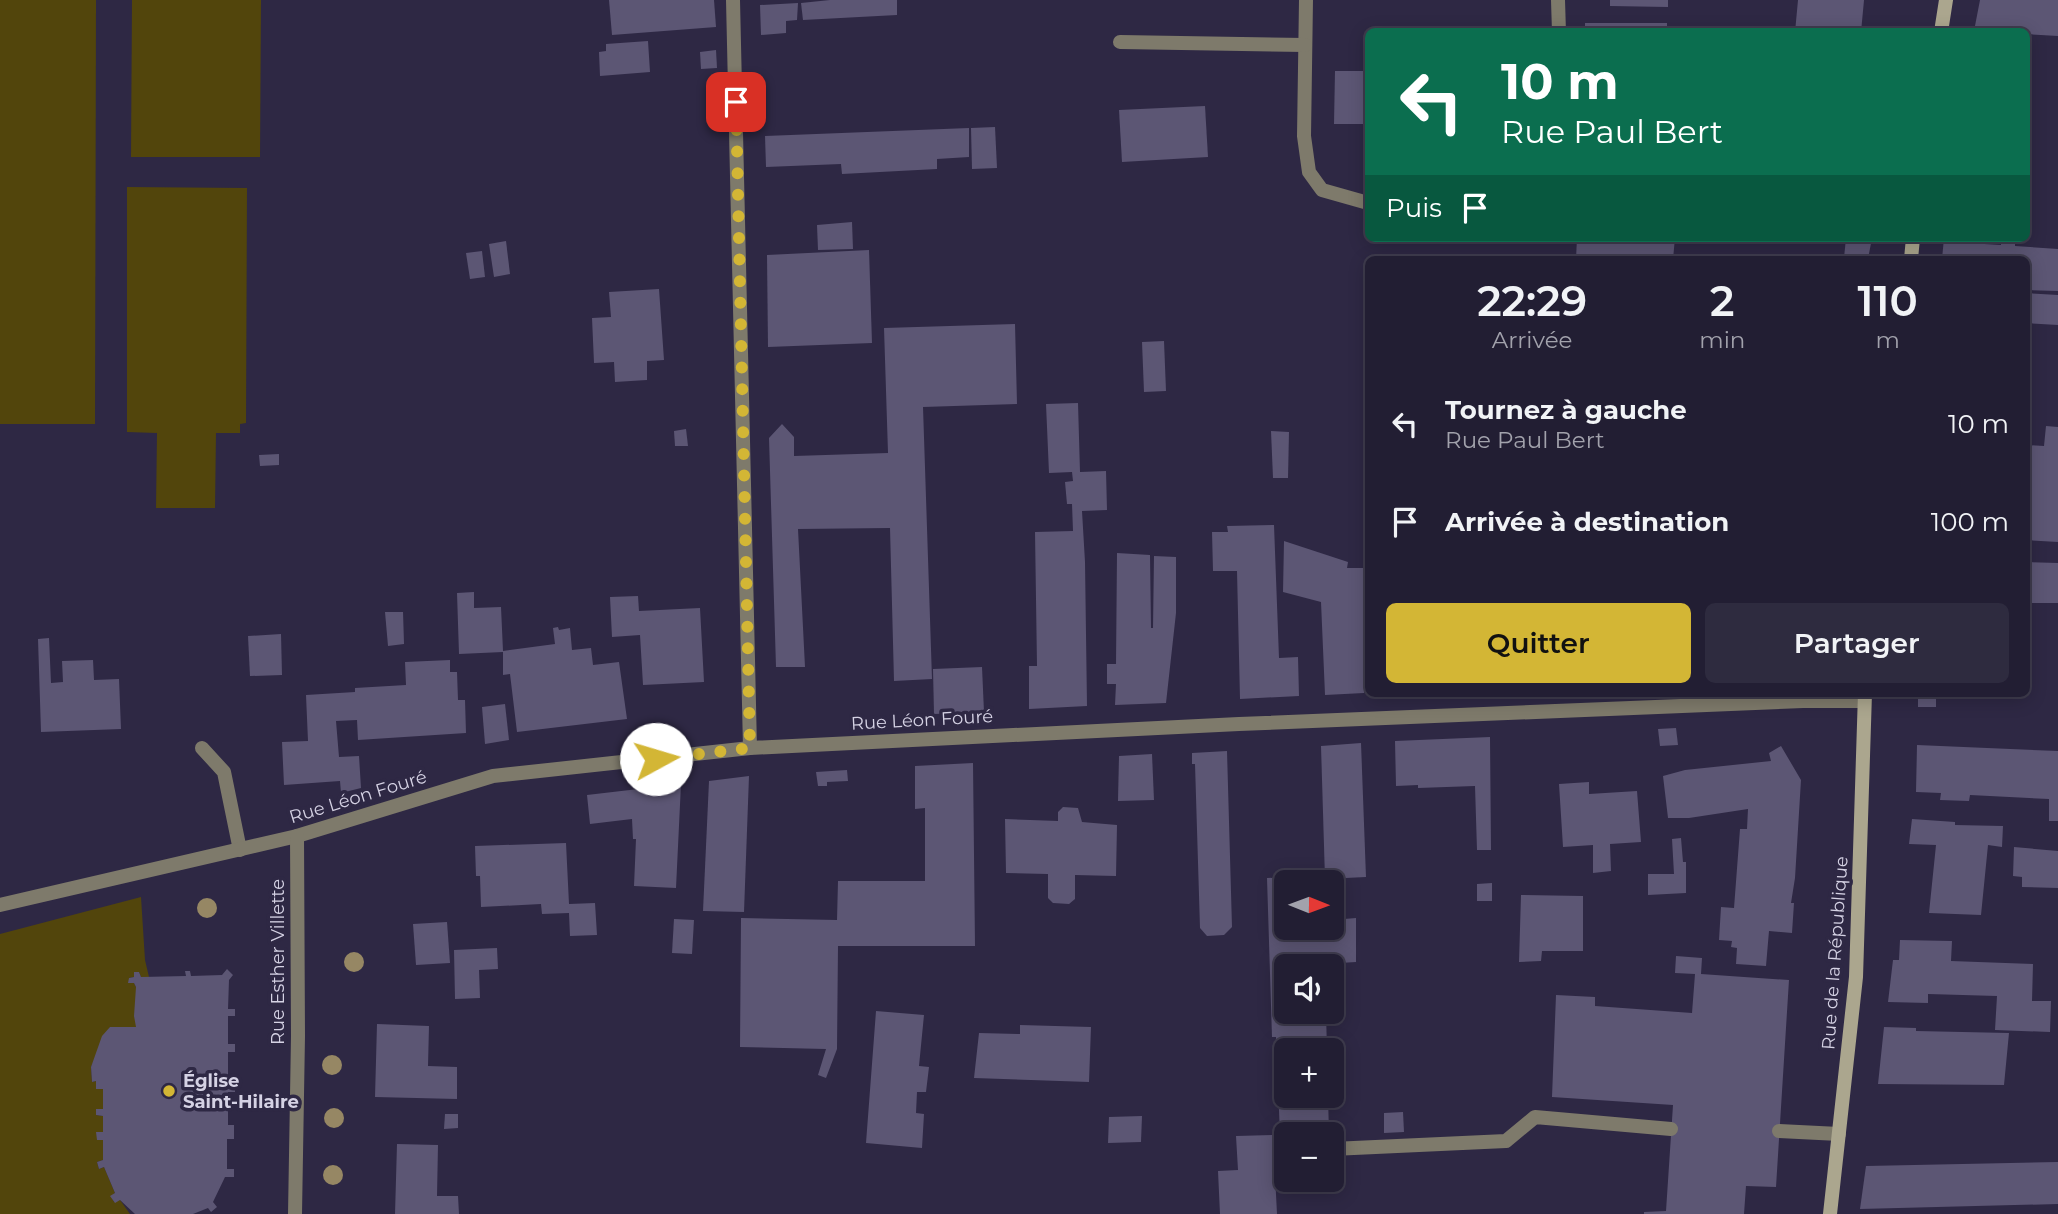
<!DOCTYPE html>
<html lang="fr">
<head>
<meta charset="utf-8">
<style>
  :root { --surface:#221e33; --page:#2e2b3f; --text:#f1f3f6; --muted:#a2a2ac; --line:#3f3c4e; --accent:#d3b635 }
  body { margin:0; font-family:Montserrat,sans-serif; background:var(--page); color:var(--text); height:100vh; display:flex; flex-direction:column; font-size:26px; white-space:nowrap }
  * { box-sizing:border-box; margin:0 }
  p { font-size:23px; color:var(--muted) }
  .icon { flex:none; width:38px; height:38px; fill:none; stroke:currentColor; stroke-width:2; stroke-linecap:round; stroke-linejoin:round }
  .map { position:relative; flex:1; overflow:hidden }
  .side { position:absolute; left:1365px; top:256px; width:665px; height:441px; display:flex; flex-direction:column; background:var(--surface); border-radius:10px; box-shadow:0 4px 18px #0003,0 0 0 2px var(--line) }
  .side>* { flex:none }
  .top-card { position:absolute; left:1365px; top:28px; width:665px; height:214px; border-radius:10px; box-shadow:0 4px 18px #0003,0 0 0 2px var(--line); background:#0b6e4f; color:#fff; overflow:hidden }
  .needle { width:46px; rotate:91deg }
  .controls { position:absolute; left:1274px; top:870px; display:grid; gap:14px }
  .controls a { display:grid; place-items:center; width:70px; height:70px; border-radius:10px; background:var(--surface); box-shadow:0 4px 18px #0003,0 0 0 2px var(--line); font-size:35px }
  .pin { position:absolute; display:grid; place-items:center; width:60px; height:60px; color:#fff; margin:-30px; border-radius:14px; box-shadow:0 4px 10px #0006 }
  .me { position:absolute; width:77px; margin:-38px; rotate:84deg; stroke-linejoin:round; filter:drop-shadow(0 0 5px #0008) }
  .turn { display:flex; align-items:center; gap:24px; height:147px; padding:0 21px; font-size:32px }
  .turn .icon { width:91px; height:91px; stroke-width:2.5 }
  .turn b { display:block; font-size:49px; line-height:60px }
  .then { display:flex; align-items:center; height:66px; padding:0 21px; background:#0003; gap:14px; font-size:26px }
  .eta { display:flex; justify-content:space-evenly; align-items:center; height:119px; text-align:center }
  .eta b { font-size:42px; font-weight:600; line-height:49px }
  .button { display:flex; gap:14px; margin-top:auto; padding:14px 21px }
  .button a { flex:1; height:80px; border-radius:10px; background:var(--accent); color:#111; font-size:28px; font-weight:600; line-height:80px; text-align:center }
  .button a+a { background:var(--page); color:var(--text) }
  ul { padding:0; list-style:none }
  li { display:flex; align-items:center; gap:21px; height:98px; padding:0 21px }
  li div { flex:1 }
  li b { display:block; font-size:26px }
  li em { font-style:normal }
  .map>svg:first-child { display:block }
  .green { fill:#52450c }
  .building { fill:#5c5674 }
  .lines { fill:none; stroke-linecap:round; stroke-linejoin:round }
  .lane { stroke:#7e7a6b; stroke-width:14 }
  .street { stroke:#7e7a6b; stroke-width:14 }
  .secondary { stroke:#aba68e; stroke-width:14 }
  .tree { fill:#968764 }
  .route { stroke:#d3b635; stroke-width:12; stroke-dasharray:0 21.6 }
  .poi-dot { fill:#d3b635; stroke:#2e2844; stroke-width:2.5 }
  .labels { text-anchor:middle; stroke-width:7; stroke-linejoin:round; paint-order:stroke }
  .street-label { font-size:18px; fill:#d5d2e4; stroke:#2e2844 }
  .poi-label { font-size:18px; font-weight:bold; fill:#d5d2e4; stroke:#2e2844; text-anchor:start }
</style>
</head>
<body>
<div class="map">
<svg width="2058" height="1214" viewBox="0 0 2058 1214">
  <rect width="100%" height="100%" fill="#2e2844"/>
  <!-- green -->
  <g class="green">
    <path d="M 0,0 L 96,0 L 95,424 L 0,424 Z"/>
    <path d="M 132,0 L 261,0 L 260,157 L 131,157 Z"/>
    <path d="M 127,187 L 247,188 L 246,423 L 240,424 L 240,433 L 216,433 L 215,508 L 156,508 L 157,433 L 127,432 Z"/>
    <path d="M 141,897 L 145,960 L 149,977 L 141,977 L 139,972 L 134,972 L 134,977 L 129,978 L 129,983 L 134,983 L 136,987 L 136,1027 L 110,1027 L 91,1067 L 92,1082 L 96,1081 L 97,1089 L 103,1089 L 103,1109 L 96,1109 L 96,1115 L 103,1116 L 103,1160 L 97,1162 L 99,1169 L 104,1167 L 115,1193 L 111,1196 L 114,1202 L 120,1200 L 130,1214 L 0,1214 L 0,934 Z"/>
  </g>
  <!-- building -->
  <g class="building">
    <path d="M 609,0 L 714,0 L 716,27 L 612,35 Z"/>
    <path d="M 830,0 L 897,0 L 897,15 L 803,20 L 801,3 Z"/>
    <path d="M 1610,0 L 1668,0 L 1668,7 L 1610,6 Z"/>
    <path d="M 1798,0 L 1864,0 L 1861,32 L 1795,32 Z"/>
    <path d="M 1980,0 L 2058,0 L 2058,36 L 2026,34 L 2026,32 L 1974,31 Z"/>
    <path d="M 798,3 L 797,20 L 786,21 L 786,33 L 761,35 L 760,5 Z"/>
    <rect x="1585" y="23" width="82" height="9"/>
    <path d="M 648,41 L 650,72 L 600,76 L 599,52 L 606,51 L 606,44 Z"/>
    <path d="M 716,50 L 717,68 L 701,69 L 700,52 Z"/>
    <path d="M 1335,71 L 1368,71 L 1368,124 L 1334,124 Z"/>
    <path d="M 1205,106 L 1208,157 L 1122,162 L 1119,110 Z"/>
    <path d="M 995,127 L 997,168 L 972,169 L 971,128 Z"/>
    <path d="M 969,128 L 969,157 L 937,159 L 937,169 L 842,174 L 841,164 L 766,167 L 765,136 Z"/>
    <path d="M 852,222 L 853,249 L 818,250 L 817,225 Z"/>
    <path d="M 1577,238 L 1675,238 L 1673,259 L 1576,259 Z"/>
    <path d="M 1846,238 L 1872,238 L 1868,259 L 1844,258 Z"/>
    <path d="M 1944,238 L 1985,238 L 1984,244 L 2001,245 L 2001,238 L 2015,238 L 2015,246 L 2058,249 L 2058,291 L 2026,290 L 2026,259 L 1942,259 Z"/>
    <path d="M 506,241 L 510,274 L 494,277 L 489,244 Z"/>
    <path d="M 869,250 L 872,343 L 768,347 L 767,255 Z"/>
    <path d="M 482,251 L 485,277 L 470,279 L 466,253 Z"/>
    <path d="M 659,289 L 664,360 L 647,361 L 647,380 L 615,382 L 614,362 L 594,363 L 592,318 L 611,317 L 609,292 Z"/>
    <path d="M 2026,293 L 2058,295 L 2058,325 L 2026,323 Z"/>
    <path d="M 1015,324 L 1017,404 L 923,407 L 932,679 L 894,681 L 890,528 L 798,529 L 805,667 L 776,667 L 769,438 L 782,424 L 794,437 L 794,456 L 888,453 L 884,328 Z"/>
    <path d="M 1164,341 L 1166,391 L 1144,392 L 1142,342 Z"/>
    <path d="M 1078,403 L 1080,472 L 1106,471 L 1107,510 L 1082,511 L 1085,562 L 1087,706 L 1029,709 L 1029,666 L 1037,666 L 1035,532 L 1073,531 L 1072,504 L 1067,504 L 1065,482 L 1073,481 L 1072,472 L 1049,473 L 1046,404 Z"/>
    <path d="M 2046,426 L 2058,427 L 2058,542 L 2026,540 L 2026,445 L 2044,446 Z"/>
    <path d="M 686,429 L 688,446 L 675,446 L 674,431 Z"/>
    <path d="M 1271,431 L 1289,432 L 1288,478 L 1273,478 Z"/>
    <path d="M 279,454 L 279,465 L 260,466 L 259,455 Z"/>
    <path d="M 1274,525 L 1279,658 L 1298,657 L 1299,696 L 1240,699 L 1237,571 L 1213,571 L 1212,532 L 1228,532 L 1227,526 Z"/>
    <path d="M 1284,541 L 1348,562 L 1347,568 L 1368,568 L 1368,610 L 1366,610 L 1365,649 L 1368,649 L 1368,665 L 1364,664 L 1364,693 L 1325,695 L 1321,602 L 1283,592 Z"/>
    <path d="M 1117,553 L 1150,555 L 1151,628 L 1153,628 L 1154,556 L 1176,557 L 1176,613 L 1166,703 L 1115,705 L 1116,684 L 1107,684 L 1107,664 L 1116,664 Z"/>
    <path d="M 2026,562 L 2058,563 L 2058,603 L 2026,603 Z"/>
    <path d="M 474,592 L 474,608 L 501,607 L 503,651 L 555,644 L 553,628 L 558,627 L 559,630 L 570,628 L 572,650 L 591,648 L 593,665 L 619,662 L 627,719 L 517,732 L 510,674 L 503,675 L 503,652 L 459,654 L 457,593 Z"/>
    <path d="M 638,596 L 639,611 L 700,608 L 704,682 L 643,685 L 640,635 L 612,637 L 610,597 Z"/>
    <path d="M 385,612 L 403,612 L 404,644 L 388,646 Z"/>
    <path d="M 281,634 L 282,675 L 250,676 L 248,636 Z"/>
    <path d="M 49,638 L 51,683 L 63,682 L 62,661 L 93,660 L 94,680 L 119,679 L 121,729 L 41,732 L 38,639 Z"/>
    <path d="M 450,660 L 450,672 L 457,672 L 458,700 L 465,700 L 466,733 L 358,740 L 357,720 L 336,721 L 339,757 L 359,756 L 361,788 L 341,793 L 340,781 L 284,785 L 282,742 L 308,741 L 306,695 L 355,692 L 355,688 L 406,685 L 405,662 Z"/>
    <path d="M 982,667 L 984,712 L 934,714 L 933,669 Z"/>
    <rect x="1918" y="693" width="18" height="14"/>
    <path d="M 505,704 L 509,740 L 485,744 L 482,707 Z"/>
    <path d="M 1676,728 L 1678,745 L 1660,746 L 1658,729 Z"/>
    <path d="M 1490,737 L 1491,850 L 1477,850 L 1475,786 L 1418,788 L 1418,785 L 1396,786 L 1395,741 Z"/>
    <path d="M 1361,743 L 1366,877 L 1325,879 L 1321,746 Z"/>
    <path d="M 1917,745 L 2058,751 L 2058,821 L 2049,821 L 2049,799 L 1970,795 L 1969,801 L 1940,800 L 1941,793 L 1916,792 Z"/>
    <path d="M 1781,746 L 1801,780 L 1795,878 L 1791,903 L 1794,903 L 1792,933 L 1769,931 L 1766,966 L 1736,964 L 1737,948 L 1731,947 L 1732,941 L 1719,940 L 1721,907 L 1734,908 L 1740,829 L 1747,829 L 1748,809 L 1689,818 L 1668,818 L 1663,776 L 1685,770 L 1771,761 L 1769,753 Z"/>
    <path d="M 1227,751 L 1232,927 L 1224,935 L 1207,936 L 1200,928 L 1195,764 L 1192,764 L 1192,753 Z"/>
    <path d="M 1152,754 L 1154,800 L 1118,801 L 1119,756 Z"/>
    <path d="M 973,763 L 975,946 L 838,946 L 837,1049 L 826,1078 L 818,1075 L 826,1049 L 740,1047 L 741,918 L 837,920 L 838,881 L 925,881 L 925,808 L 915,809 L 915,766 Z"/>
    <path d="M 847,770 L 848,781 L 827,782 L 827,786 L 818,786 L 816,772 Z"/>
    <path d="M 749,776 L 744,912 L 703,911 L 709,781 Z"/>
    <path d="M 1589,782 L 1589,794 L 1637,791 L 1641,842 L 1610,844 L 1611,871 L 1593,873 L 1593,845 L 1563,847 L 1559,784 Z"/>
    <path d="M 681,784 L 676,888 L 634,886 L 636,839 L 633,839 L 632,819 L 590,824 L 587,795 Z"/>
    <path d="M 1063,807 L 1078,808 L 1082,822 L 1117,825 L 1116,876 L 1075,875 L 1075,899 L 1069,904 L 1053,903 L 1048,898 L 1048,874 L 1006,873 L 1005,819 L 1058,821 L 1058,812 Z"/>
    <path d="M 1912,819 L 1955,822 L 1955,825 L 2003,826 L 2002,847 L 1988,845 L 1981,915 L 1929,913 L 1936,845 L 1909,844 Z"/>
    <path d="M 1681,838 L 1683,862 L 1686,862 L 1686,893 L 1648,895 L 1648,874 L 1674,874 L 1672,839 Z"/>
    <path d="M 566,843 L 569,904 L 595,903 L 597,935 L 570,936 L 569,913 L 542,914 L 541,904 L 481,907 L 480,876 L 476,876 L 475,846 Z"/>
    <path d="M 2014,847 L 2058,851 L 2058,888 L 2022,887 L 2022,877 L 2013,876 Z"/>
    <path d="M 1321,876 L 1322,882 L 1286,882 L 1286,928 L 1332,928 L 1332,920 L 1356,918 L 1356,962 L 1324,964 L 1324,966 L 1286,966 L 1286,1012 L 1326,1012 L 1327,1050 L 1286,1050 L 1286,1096 L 1328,1096 L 1329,1134 L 1280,1135 L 1276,1037 L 1272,1037 L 1267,878 Z"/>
    <path d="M 1492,883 L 1492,901 L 1477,901 L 1477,884 Z"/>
    <path d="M 1521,895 L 1583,896 L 1583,951 L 1542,951 L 1541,961 L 1519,962 Z"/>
    <path d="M 674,919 L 694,920 L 692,954 L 672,953 Z"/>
    <path d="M 447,922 L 450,963 L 416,965 L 413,924 Z"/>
    <path d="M 1900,940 L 1952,941 L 1951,961 L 2033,964 L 2032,1001 L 2051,1001 L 2050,1032 L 1995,1030 L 1997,996 L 1928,994 L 1928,1003 L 1888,1002 L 1893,960 L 1899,960 Z"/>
    <path d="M 497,948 L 498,969 L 479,970 L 480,998 L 455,999 L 454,950 Z"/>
    <path d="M 1676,956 L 1702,958 L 1701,974 L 1789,980 L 1776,1187 L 1746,1186 L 1744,1214 L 1644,1214 L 1644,1212 L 1666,1211 L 1673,1105 L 1552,1097 L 1556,995 L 1595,997 L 1595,1006 L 1692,1013 L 1695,974 L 1675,973 Z"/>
    <path d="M 227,969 L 233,975 L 229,980 L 228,1009 L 235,1009 L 235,1016 L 228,1016 L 228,1044 L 235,1044 L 235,1052 L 228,1052 L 228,1084 L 235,1084 L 235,1092 L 228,1092 L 228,1125 L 234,1125 L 234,1139 L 227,1139 L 227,1169 L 234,1169 L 234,1177 L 225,1177 L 213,1202 L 217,1207 L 211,1212 L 208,1208 L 193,1214 L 135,1214 L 120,1200 L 115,1203 L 110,1196 L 115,1193 L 104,1167 L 99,1169 L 97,1162 L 103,1160 L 103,1140 L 97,1140 L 96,1132 L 103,1132 L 103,1116 L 96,1115 L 96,1109 L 103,1109 L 103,1089 L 96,1089 L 96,1081 L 92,1082 L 91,1067 L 102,1036 L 110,1027 L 136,1027 L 134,1016 L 136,987 L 134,983 L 128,983 L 129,978 L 134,977 L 134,972 L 139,972 L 141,977 L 186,976 L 185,971 L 190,971 L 191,976 L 222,975 Z"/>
    <path d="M 876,1011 L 924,1015 L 919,1066 L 929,1067 L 926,1092 L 917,1092 L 916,1113 L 924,1114 L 922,1148 L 866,1143 Z"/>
    <path d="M 377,1024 L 429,1026 L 428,1066 L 457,1067 L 457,1099 L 375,1097 Z"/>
    <path d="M 1020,1025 L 1091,1027 L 1089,1082 L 974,1078 L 979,1033 L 1020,1034 Z"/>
    <path d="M 1884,1027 L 1916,1028 L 1916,1031 L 2009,1033 L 2004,1085 L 1878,1084 Z"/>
    <path d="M 1403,1112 L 1404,1132 L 1384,1133 L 1384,1113 Z"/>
    <path d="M 445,1114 L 458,1114 L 458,1128 L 444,1129 Z"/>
    <path d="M 1142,1116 L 1141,1142 L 1108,1143 L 1109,1117 Z"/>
    <path d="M 1273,1135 L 1277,1214 L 1220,1214 L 1218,1171 L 1238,1170 L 1236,1136 Z"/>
    <path d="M 397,1144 L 438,1145 L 437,1196 L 458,1196 L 459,1214 L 395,1214 Z"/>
    <path d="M 2058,1162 L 2058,1204 L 1860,1209 L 1866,1166 Z"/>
  </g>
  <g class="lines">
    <!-- lane -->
    <g class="lane">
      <path d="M 1306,0 L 1304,136 L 1309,172 L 1322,190 L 1368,203"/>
      <path d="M 1558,0 L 1559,32"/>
      <path d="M 1120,42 L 1305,45"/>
      <path d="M 202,748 L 224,772 L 240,850"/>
      <path d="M 1779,1131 L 1839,1134"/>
      <path d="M 1332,1149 L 1506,1141 L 1535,1117 L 1671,1129"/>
    </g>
    <!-- street -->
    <g class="street">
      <path d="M 733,0 L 750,748"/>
      <path d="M 0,905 L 297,836 L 493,776 L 750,748 L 1239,724 L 1803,701 L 1864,701"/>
      <path d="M 295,1214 L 298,1036 L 297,836"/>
    </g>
    <!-- secondary -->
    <g class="secondary">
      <path d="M 1941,32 L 1946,0"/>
      <path d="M 1911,259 L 1913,238"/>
      <path d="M 1830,1214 L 1856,977 L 1865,693"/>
    </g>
  </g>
  <!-- trees -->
  <g class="tree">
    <circle cx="207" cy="908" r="10"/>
    <circle cx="354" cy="962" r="10"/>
    <circle cx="332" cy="1065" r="10"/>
    <circle cx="334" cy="1118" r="10"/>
    <circle cx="333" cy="1175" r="10"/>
  </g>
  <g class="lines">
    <!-- route -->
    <path class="route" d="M 656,759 L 750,748 L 736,102"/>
  </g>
  <!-- markers -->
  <circle class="poi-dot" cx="169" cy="1091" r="7"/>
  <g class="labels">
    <!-- street labels -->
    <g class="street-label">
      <text transform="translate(922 720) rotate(-3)" y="6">Rue Léon Fouré</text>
      <text transform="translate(358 797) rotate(-17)" y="6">Rue Léon Fouré</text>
      <text transform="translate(1835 953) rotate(-86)" y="6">Rue de la République</text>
      <text transform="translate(278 962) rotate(-90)" y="6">Rue Esther Villette</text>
    </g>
    <!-- poi labels -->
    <g class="poi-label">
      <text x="183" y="1087">Église<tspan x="183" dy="21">Saint-Hilaire</tspan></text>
    </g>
  </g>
</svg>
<div class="controls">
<a><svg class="needle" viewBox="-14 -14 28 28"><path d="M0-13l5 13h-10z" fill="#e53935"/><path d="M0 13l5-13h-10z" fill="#a2a2ac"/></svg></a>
<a><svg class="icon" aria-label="sound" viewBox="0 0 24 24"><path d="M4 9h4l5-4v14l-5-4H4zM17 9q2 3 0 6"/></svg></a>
<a>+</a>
<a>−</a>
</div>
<div class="pin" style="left:736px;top:102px;background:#d93025"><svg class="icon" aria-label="arrive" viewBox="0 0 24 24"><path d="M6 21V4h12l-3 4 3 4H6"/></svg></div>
<svg class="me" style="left:656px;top:759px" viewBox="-20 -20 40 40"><circle r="19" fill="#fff"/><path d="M0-13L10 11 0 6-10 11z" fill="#d3b635"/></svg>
<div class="top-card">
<div class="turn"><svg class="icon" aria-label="left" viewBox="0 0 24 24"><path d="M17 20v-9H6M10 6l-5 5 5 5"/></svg><div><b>10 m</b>Rue Paul Bert</div></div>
<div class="then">Puis<svg class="icon" aria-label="arrive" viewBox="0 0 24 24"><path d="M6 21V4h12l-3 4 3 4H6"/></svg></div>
</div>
<section class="side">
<div class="eta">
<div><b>22:29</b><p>Arrivée</p></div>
<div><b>2</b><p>min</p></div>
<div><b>110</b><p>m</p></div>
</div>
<ul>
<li><svg class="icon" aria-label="left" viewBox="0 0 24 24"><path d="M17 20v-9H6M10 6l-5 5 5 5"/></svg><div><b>Tournez à gauche</b><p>Rue Paul Bert</p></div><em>10 m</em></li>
<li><svg class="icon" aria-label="arrive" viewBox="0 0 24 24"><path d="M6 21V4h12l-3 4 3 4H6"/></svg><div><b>Arrivée à destination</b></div><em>100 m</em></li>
</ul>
<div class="button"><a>Quitter</a><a>Partager</a></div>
</section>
</div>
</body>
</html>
